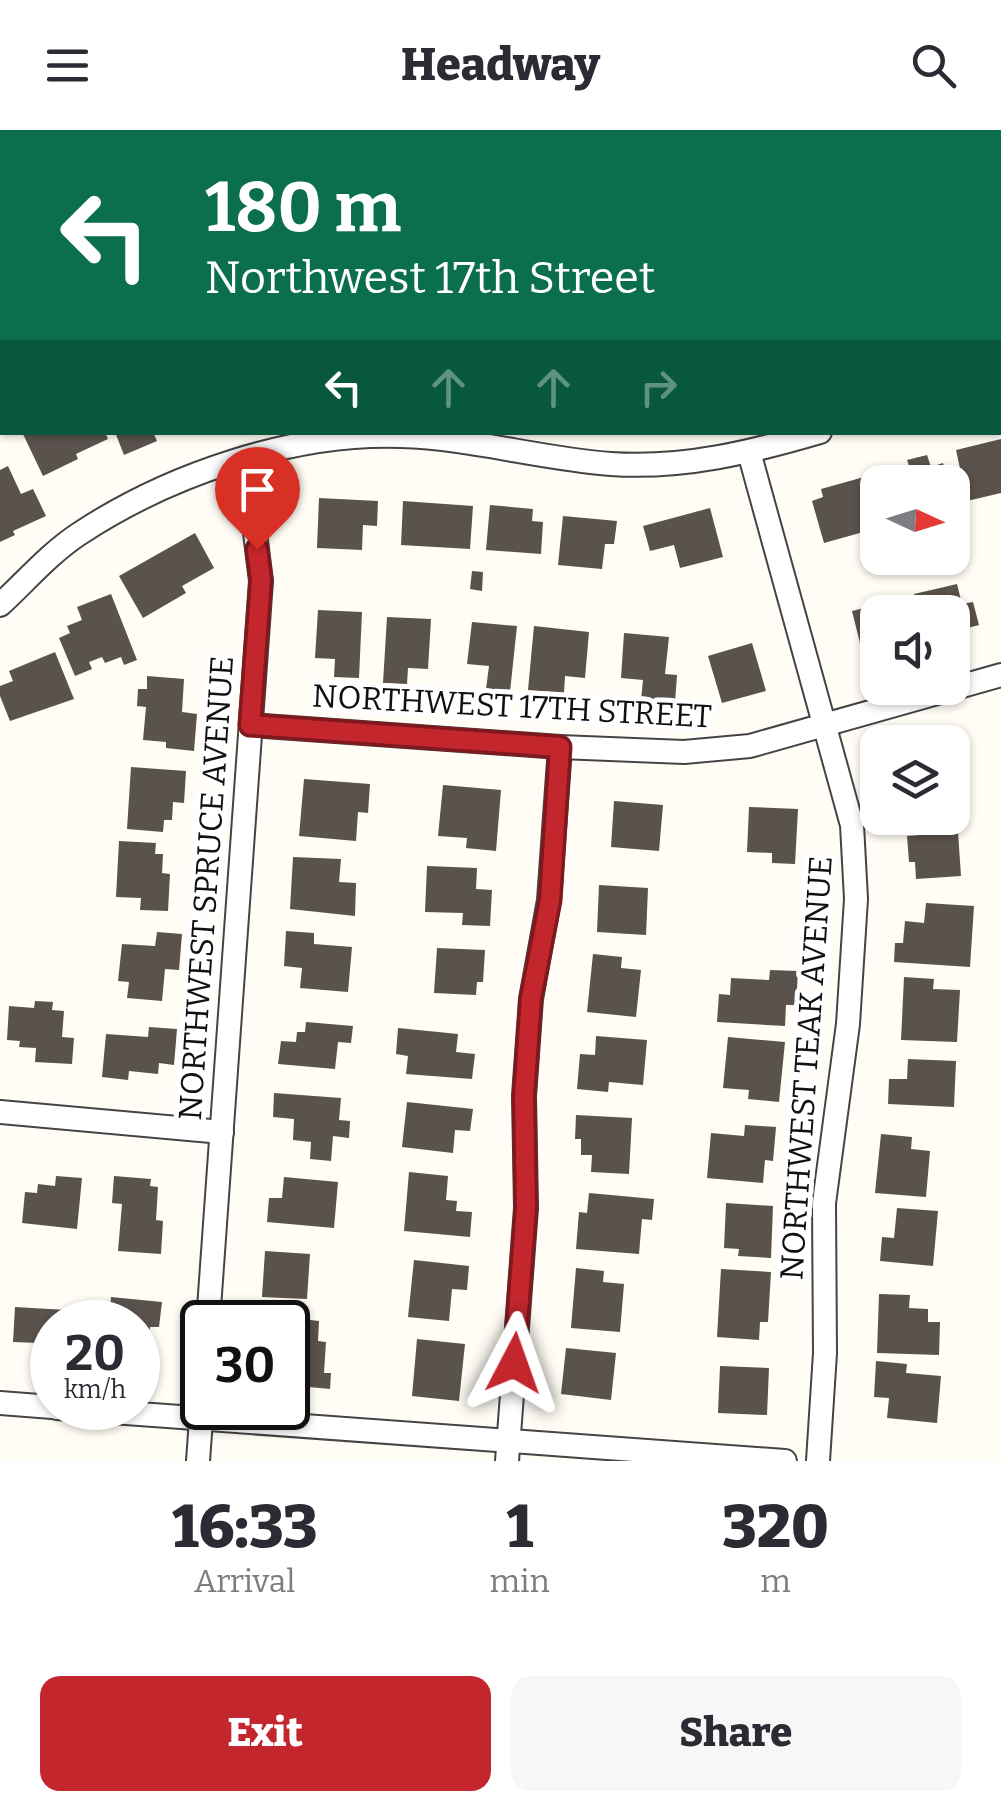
<!DOCTYPE html>
<html lang="en">
<head>
<meta charset="utf-8">
<style>
  :root { --surface:#fff; --page:#f7f7f7; --text:#2b2b33; --muted:#7c7c81; --accent:#c4262e }
  body { margin:0; font-family:Bitter,serif; background:var(--page); color:var(--text); height:100vh; display:flex; flex-direction:column; font-size:38px; white-space:nowrap }
  * { box-sizing:border-box; margin:0 }
  p { font-size:32px; color:var(--muted) }
  .icon { flex:none; width:55px; height:55px; fill:none; stroke:currentColor; stroke-width:2; stroke-linecap:round; stroke-linejoin:round }
  .map { position:relative; height:1331px; overflow:hidden }
  .side { display:flex; flex-direction:column; background:var(--surface); flex:1 }
  .side>* { flex:none }
  .guide { position:absolute; left:0px; top:0px; width:1002px; height:305px; box-shadow:0 2px 8px #0004; background:#0b6e4f; color:#fff; overflow:hidden }
  .needle { width:65px; rotate:94deg }
  .controls { position:absolute; left:860px; top:335px; display:grid; gap:20px }
  .controls a { display:grid; place-items:center; width:110px; height:110px; border-radius:20px; background:var(--surface); box-shadow:0 2px 8px #0004; font-size:50px }
  .speed { position:absolute; left:30px; top:1170px; display:flex; gap:20px; font-size:50px; font-weight:700; text-align:center }
  .speed>* { display:grid; place-content:center; width:130px; height:130px; border-radius:50%; background:var(--surface); box-shadow:0 2px 8px #0004; line-height:1 }
  .speed small { font-size:25px; font-weight:400 }
  .speed .limit { border:5px solid #111; border-radius:15px; background:#fff; color:#111 }
  .pin { position:absolute; display:grid; place-items:center; width:85px; height:85px; color:#fff; margin:-102px -42px; border-radius:50% 50% 50% 0; rotate:-45deg; box-shadow:0 0 10px #0007 }
  .pin .icon { rotate:45deg }
  .me { position:absolute; width:110px; margin:-55px; rotate:4deg; stroke-linejoin:round; filter:drop-shadow(0 0 8px #0008) }
  .turn { display:flex; align-items:center; gap:35px; height:210px; padding:0 40px; font-size:45px }
  .turn .icon { width:130px; height:130px; stroke-width:2.5 }
  .turn b { display:block; font-size:70px; line-height:85px }
  .lanes { display:flex; align-items:center; height:95px; padding:0 40px; background:#0003; justify-content:center; gap:50px; direction:ltr }
  .lanes .off { opacity:.35 }
  .eta { display:flex; justify-content:space-evenly; align-items:center; height:170px; text-align:center }
  .eta b { font-size:60px; font-weight:800; line-height:70px }
  .action { display:flex; gap:20px; margin-top:auto; padding:20px 40px }
  .action a { flex:1; height:115px; border-radius:20px; background:var(--accent); color:#fff; font-size:40px; font-weight:800; line-height:115px; text-align:center }
  .action a+a { background:var(--page); color:var(--text) }
  header { display:flex; justify-content:space-between; align-items:center; height:130px; padding:0 40px; background:var(--surface); font-size:45px; font-weight:800 }
  .map>svg:first-child { display:block }
  .industrial { fill:#eee6ef }
  .green { fill:#d5ebbd }
  .building { fill:#5a524d }
  .lines { fill:none; stroke-linecap:round; stroke-linejoin:round }
  .street-casing { stroke:#444; stroke-width:26 }
  .path { stroke:#333; stroke-width:4; stroke-dasharray:10 5; stroke-linecap:butt }
  .street { stroke:#fff; stroke-width:22 }
  .route-casing { stroke:#7f191e; stroke-width:25 }
  .route { stroke:#c4262e; stroke-width:18 }
  .labels { text-anchor:middle; stroke-width:10; stroke-linejoin:round; paint-order:stroke }
  .street-label { font-size:32px; fill:#111; stroke:#fff }
</style>
</head>
<body>
<header><svg class="icon" aria-label="menu" viewBox="0 0 24 24"><path d="M4 6h16M4 12h16M4 18h16"/></svg>Headway<svg class="icon" aria-label="search" viewBox="0 0 24 24"><circle cx="10" cy="10" r="6"/><path d="M15 15l6 6"/></svg></header>
<div class="map">
<svg width="1001" height="1331" viewBox="0 0 1001 1331">
  <rect width="100%" height="100%" fill="#fffdf5"/>
  <!-- industrial -->
  <path class="industrial" d="M 342,0 L 812,0 L 340,2 Z"/>
  <!-- green -->
  <path class="green" d="M 0,0 L 342,0 L 2,2 L 0,274 Z"/>
  <!-- building -->
  <g class="building">
    <path d="M 22,302 L 105,302 L 108,309 L 76,324 L 78,329 L 43,346 Z"/>
    <path d="M 115,302 L 153,302 L 157,311 L 124,325 Z"/>
    <path d="M 1001,309 L 1001,363 L 967,371 L 956,320 Z"/>
    <path d="M 927,325 L 931,337 L 943,333 L 949,352 L 892,352 L 889,342 L 909,336 L 907,330 Z"/>
    <path d="M 8,336 L 21,364 L 33,359 L 46,386 L 13,401 L 15,405 L 0,412 L 0,340 Z"/>
    <path d="M 864,347 L 876,389 L 865,392 L 867,401 L 824,413 L 812,371 L 823,367 L 821,359 Z"/>
    <path d="M 319,368 L 378,371 L 377,396 L 363,395 L 362,420 L 317,418 Z"/>
    <path d="M 403,371 L 473,376 L 470,419 L 401,415 Z"/>
    <path d="M 490,375 L 533,379 L 532,391 L 543,392 L 541,424 L 486,420 Z"/>
    <path d="M 710,378 L 723,427 L 680,438 L 674,415 L 650,421 L 643,396 Z"/>
    <path d="M 563,386 L 617,391 L 614,414 L 605,414 L 602,439 L 558,435 Z"/>
    <path d="M 195,403 L 214,438 L 182,456 L 186,463 L 143,488 L 119,446 Z"/>
    <path d="M 472,441 L 483,442 L 482,461 L 470,459 Z"/>
    <path d="M 957,454 L 962,474 L 973,472 L 979,495 L 952,502 L 952,482 L 918,482 L 914,464 Z"/>
    <path d="M 111,464 L 137,530 L 124,535 L 121,527 L 105,533 L 102,527 L 89,532 L 92,539 L 75,546 L 59,508 L 70,503 L 67,496 L 82,490 L 77,477 Z"/>
    <path d="M 896,470 L 899,482 L 878,482 L 878,521 L 863,525 L 852,481 Z"/>
    <path d="M 318,480 L 362,482 L 359,548 L 334,547 L 335,529 L 315,528 Z"/>
    <path d="M 387,487 L 431,489 L 428,539 L 408,538 L 407,554 L 383,553 Z"/>
    <path d="M 472,492 L 517,496 L 510,562 L 486,559 L 489,536 L 467,534 Z"/>
    <path d="M 534,496 L 589,502 L 585,548 L 565,546 L 564,563 L 528,560 Z"/>
    <path d="M 624,503 L 669,507 L 665,544 L 677,545 L 675,573 L 641,570 L 643,550 L 621,548 Z"/>
    <path d="M 752,513 L 766,561 L 722,573 L 708,526 Z"/>
    <path d="M 55,522 L 74,569 L 10,591 L 0,566 L 0,556 L 13,551 L 9,541 Z"/>
    <path d="M 147,546 L 184,549 L 182,582 L 197,584 L 194,621 L 166,618 L 166,612 L 143,610 L 146,577 L 137,576 L 138,559 L 147,559 Z"/>
    <path d="M 131,637 L 186,641 L 184,673 L 173,672 L 172,690 L 164,690 L 163,702 L 127,699 Z"/>
    <path d="M 304,649 L 370,654 L 368,683 L 358,682 L 356,711 L 299,706 Z"/>
    <path d="M 443,655 L 501,660 L 496,721 L 466,718 L 467,708 L 438,706 Z"/>
    <path d="M 614,671 L 663,675 L 659,721 L 611,717 Z"/>
    <path d="M 749,677 L 798,679 L 795,734 L 772,733 L 772,723 L 747,722 Z"/>
    <path d="M 958,702 L 961,746 L 916,749 L 915,732 L 909,732 L 907,706 Z"/>
    <path d="M 119,711 L 156,713 L 155,724 L 163,724 L 162,743 L 170,744 L 168,781 L 140,780 L 141,768 L 116,767 Z"/>
    <path d="M 293,727 L 341,729 L 339,752 L 356,753 L 355,786 L 290,779 Z"/>
    <path d="M 427,736 L 477,738 L 476,759 L 492,760 L 490,796 L 462,795 L 463,783 L 425,782 Z"/>
    <path d="M 599,755 L 648,758 L 646,805 L 597,802 Z"/>
    <path d="M 926,773 L 974,776 L 970,837 L 894,832 L 895,813 L 903,813 L 905,791 L 924,793 Z"/>
    <path d="M 286,801 L 314,803 L 314,814 L 352,817 L 348,862 L 300,858 L 302,838 L 284,836 Z"/>
    <path d="M 157,802 L 182,804 L 179,840 L 165,839 L 162,871 L 127,868 L 129,852 L 118,851 L 122,814 L 155,816 Z"/>
    <path d="M 437,818 L 485,820 L 483,852 L 477,852 L 476,865 L 434,863 Z"/>
    <path d="M 593,824 L 622,827 L 621,838 L 641,840 L 636,887 L 587,882 Z"/>
    <path d="M 770,840 L 798,841 L 796,875 L 786,875 L 785,896 L 717,892 L 719,864 L 730,865 L 731,848 L 769,850 Z"/>
    <path d="M 904,847 L 934,849 L 933,859 L 960,860 L 957,912 L 901,910 Z"/>
    <path d="M 35,871 L 53,872 L 52,880 L 64,881 L 62,907 L 74,908 L 72,934 L 35,932 L 36,918 L 19,917 L 20,911 L 7,910 L 9,876 L 34,878 Z"/>
    <path d="M 306,892 L 353,896 L 351,913 L 338,912 L 335,939 L 278,934 L 281,911 L 296,912 L 297,902 L 305,902 Z"/>
    <path d="M 149,897 L 177,899 L 174,935 L 159,933 L 158,944 L 129,941 L 128,950 L 102,947 L 106,904 L 148,907 Z"/>
    <path d="M 398,898 L 458,904 L 456,922 L 475,924 L 472,949 L 406,944 L 408,926 L 396,924 Z"/>
    <path d="M 596,906 L 647,910 L 643,955 L 609,952 L 608,962 L 577,959 L 580,924 L 595,925 Z"/>
    <path d="M 728,907 L 785,912 L 779,972 L 748,969 L 749,960 L 723,958 Z"/>
    <path d="M 908,929 L 956,931 L 954,977 L 888,974 L 889,949 L 907,949 Z"/>
    <path d="M 274,963 L 341,968 L 339,990 L 350,991 L 349,1008 L 333,1006 L 331,1031 L 310,1029 L 311,1012 L 293,1010 L 294,989 L 273,987 Z"/>
    <path d="M 407,972 L 473,979 L 470,1001 L 455,1000 L 453,1023 L 402,1017 Z"/>
    <path d="M 576,985 L 632,988 L 629,1044 L 591,1042 L 592,1025 L 581,1025 L 581,1009 L 575,1009 Z"/>
    <path d="M 745,995 L 776,997 L 773,1031 L 765,1030 L 763,1053 L 707,1048 L 711,1003 L 744,1006 Z"/>
    <path d="M 881,1004 L 912,1007 L 911,1019 L 930,1021 L 926,1067 L 875,1063 Z"/>
    <path d="M 409,1042 L 448,1046 L 446,1070 L 457,1071 L 456,1081 L 472,1082 L 470,1107 L 404,1101 Z"/>
    <path d="M 56,1046 L 82,1048 L 77,1099 L 22,1093 L 25,1062 L 37,1063 L 38,1054 L 55,1056 Z"/>
    <path d="M 114,1046 L 151,1049 L 150,1056 L 158,1057 L 156,1090 L 163,1091 L 161,1124 L 118,1121 L 122,1074 L 112,1073 Z"/>
    <path d="M 284,1047 L 338,1052 L 334,1098 L 267,1092 L 269,1068 L 282,1068 Z"/>
    <path d="M 589,1063 L 654,1069 L 652,1090 L 642,1089 L 639,1124 L 576,1119 L 579,1082 L 587,1083 Z"/>
    <path d="M 726,1073 L 773,1076 L 771,1128 L 738,1126 L 739,1119 L 724,1118 Z"/>
    <path d="M 897,1078 L 938,1081 L 933,1136 L 880,1131 L 882,1107 L 894,1108 Z"/>
    <path d="M 265,1121 L 310,1124 L 307,1169 L 262,1167 Z"/>
    <path d="M 414,1130 L 469,1136 L 467,1160 L 452,1159 L 449,1191 L 408,1187 Z"/>
    <path d="M 576,1138 L 604,1141 L 603,1152 L 624,1154 L 620,1202 L 571,1198 Z"/>
    <path d="M 721,1139 L 771,1142 L 768,1192 L 760,1192 L 759,1210 L 717,1207 Z"/>
    <path d="M 879,1164 L 910,1165 L 909,1178 L 928,1179 L 928,1192 L 940,1192 L 939,1225 L 877,1223 Z"/>
    <path d="M 111,1167 L 162,1172 L 159,1197 L 150,1197 L 147,1225 L 138,1224 L 138,1192 L 109,1192 Z"/>
    <path d="M 15,1177 L 67,1180 L 67,1192 L 52,1192 L 52,1229 L 38,1228 L 39,1213 L 13,1212 Z"/>
    <path d="M 301,1189 L 319,1191 L 318,1211 L 326,1212 L 324,1243 L 331,1243 L 330,1259 L 288,1255 L 288,1200 L 300,1201 Z"/>
    <path d="M 417,1209 L 465,1214 L 459,1271 L 412,1266 Z"/>
    <path d="M 566,1218 L 616,1223 L 611,1270 L 561,1264 Z"/>
    <path d="M 876,1231 L 907,1234 L 906,1243 L 941,1246 L 937,1293 L 887,1288 L 889,1268 L 874,1267 Z"/>
    <path d="M 720,1236 L 769,1238 L 767,1285 L 718,1283 Z"/>
  </g>
  <g class="lines">
    <defs>
      <g id="street">
        <path d="M 1000,252 L 1001,252"/>
        <path d="M 749,322 L 852,695 L 856,769 L 848,894 L 824,1073 L 825,1223 L 818,1331"/>
        <path d="M 0,475 C 25,452 50,423 79,404 C 168,345 293,302 401,306 C 471,308 541,329 611,334 C 683,339 752,322 820,302"/>
        <path d="M 251,595 L 560,617 L 684,622 L 750,616 L 1001,545"/>
        <path d="M 0,982 L 222,1002"/>
        <path d="M 208,1192 L 261,451 L 253,387 L 239,330"/>
        <path d="M 0,1273 L 52,1277"/>
        <path d="M 57,1278 L 785,1331"/>
        <path d="M 198,1331 L 202,1276"/>
        <path d="M 507,1331 L 526,1078 L 524,966 L 531,869 L 549,770 L 560,617"/>
      </g>
    </defs>
    <!-- street casing -->
    <use href="#street" class="street-casing"/>
    <!-- path -->
    <g class="path">
      <path d="M 39,2 L 42,0"/>
      <path d="M 328,2 L 329,0"/>
      <path d="M 0,39 L 2,36"/>
      <path d="M 0,174 L 2,171"/>
    </g>
    <!-- street -->
    <use href="#street" class="street"/>
  </g>
  <g class="lines">
    <defs>
      <path id="route" d="M 257,419 L 261,450 L 250,595 L 560,617 L 550,770 L 531,868 L 524,966 L 526,1078 L 514,1233"/>
    </defs>
    <!-- route casing -->
    <use href="#route" class="route-casing"/>
    <!-- route -->
    <use href="#route" class="route"/>
  </g>
  <g class="labels">
    <!-- street labels -->
    <g class="street-label">
      <text transform="translate(512 576) rotate(3)" y="11">NORTHWEST 17TH STREET</text>
      <text transform="translate(206 758) rotate(-86)" y="11">NORTHWEST SPRUCE AVENUE</text>
      <text transform="translate(806 938) rotate(-86)" y="11">NORTHWEST TEAK AVENUE</text>
    </g>
  </g>
</svg>
<div class="controls">
<a><svg class="needle" viewBox="-14 -14 28 28"><path d="M0-13l5 13h-10z" fill="#e53935"/><path d="M0 13l5-13h-10z" fill="#7c7c81"/></svg></a>
<a><svg class="icon" aria-label="sound" viewBox="0 0 24 24"><path d="M4 9h4l5-4v14l-5-4H4zM17 9q2 3 0 6"/></svg></a>
<a><svg class="icon" aria-label="layers" viewBox="0 0 24 24"><path d="M12 4l9 5-9 5-9-5zM3 14l9 5 9-5"/></svg></a>
</div>
<div class="speed"><div>20<small>km/h</small></div><div class="limit">30</div></div>
<div class="pin" style="left:257px;top:419px;background:#d93025"><svg class="icon" aria-label="arrive" viewBox="0 0 24 24"><path d="M6 21V4h12l-3 4 3 4H6"/></svg></div>
<svg class="me" style="left:514px;top:1233px" viewBox="-20 -20 40 40"><path d="M0-17L14 15 0 8-14 15z" fill="#c4262e" stroke="#fff" stroke-width="4"/></svg>
<div class="guide">
<div class="turn"><svg class="icon" aria-label="left" viewBox="0 0 24 24"><path d="M17 20v-9H6M10 6l-5 5 5 5"/></svg><div><b>180 m</b>Northwest 17th Street</div></div>
<div class="lanes"><svg class="icon" aria-label="left" viewBox="0 0 24 24"><path d="M17 20v-9H6M10 6l-5 5 5 5"/></svg><svg class="icon off" aria-label="ahead" viewBox="0 0 24 24"><path d="M12 20V5M6 11l6-6 6 6"/></svg><svg class="icon off" aria-label="ahead" viewBox="0 0 24 24"><path d="M12 20V5M6 11l6-6 6 6"/></svg><svg class="icon off" aria-label="right" viewBox="0 0 24 24"><path d="M7 20v-9h11M14 6l5 5-5 5"/></svg></div>
</div>
</div>
<section class="side">
<div class="eta">
<div><b>16:33</b><p>Arrival</p></div>
<div><b>1</b><p>min</p></div>
<div><b>320</b><p>m</p></div>
</div>
<div class="action"><a>Exit</a><a>Share</a></div>
</section>
</body>
</html>
